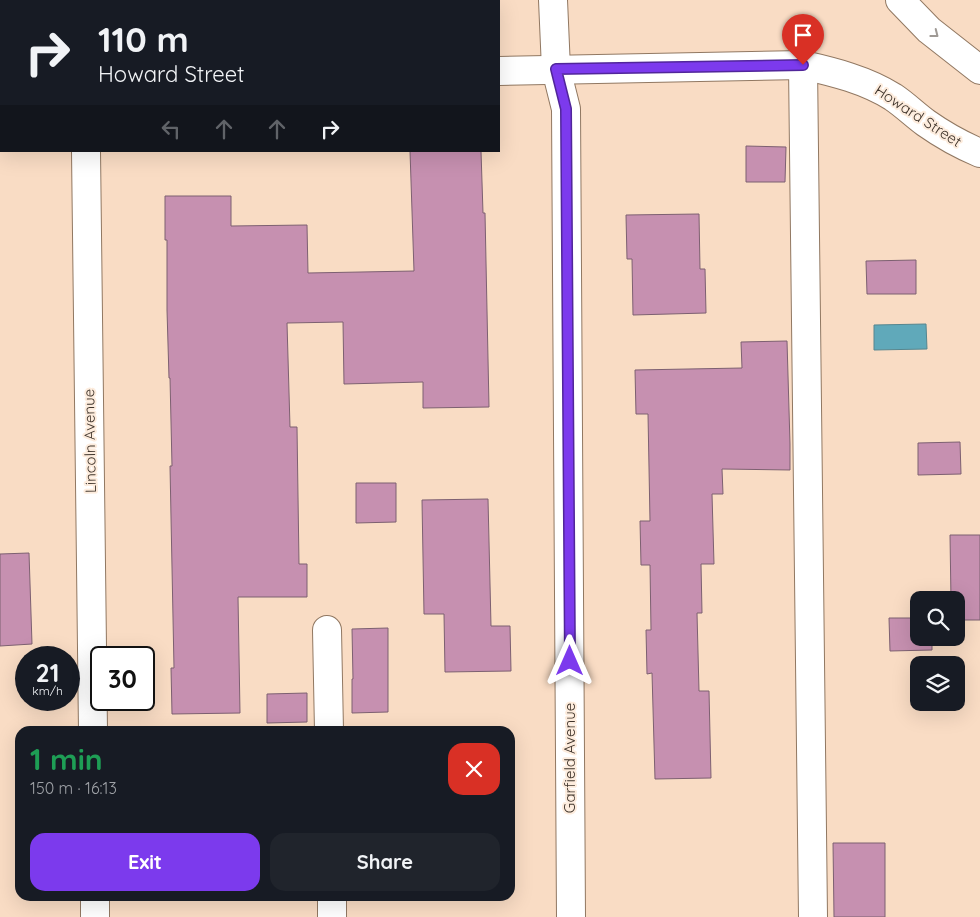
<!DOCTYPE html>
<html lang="en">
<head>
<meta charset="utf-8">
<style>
  :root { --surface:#171b24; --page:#20242c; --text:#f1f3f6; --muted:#9ea1a6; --accent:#7c3aed }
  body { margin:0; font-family:Quicksand,sans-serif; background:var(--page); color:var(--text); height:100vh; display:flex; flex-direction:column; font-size:19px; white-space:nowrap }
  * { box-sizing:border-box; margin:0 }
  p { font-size:16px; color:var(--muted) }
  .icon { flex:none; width:28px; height:28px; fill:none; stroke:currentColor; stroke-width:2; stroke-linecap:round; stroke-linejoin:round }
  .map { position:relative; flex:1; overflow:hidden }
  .panel { position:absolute; left:15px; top:726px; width:500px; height:175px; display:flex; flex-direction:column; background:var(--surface); border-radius:15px; box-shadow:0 5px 20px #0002 }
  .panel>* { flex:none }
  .hud { position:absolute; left:0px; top:0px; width:500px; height:152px; box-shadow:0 5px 20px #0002; background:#171b24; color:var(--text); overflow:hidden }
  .tools { position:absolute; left:910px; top:591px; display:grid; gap:10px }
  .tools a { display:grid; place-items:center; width:55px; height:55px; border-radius:10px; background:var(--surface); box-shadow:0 5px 20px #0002; font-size:25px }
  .speed { position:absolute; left:15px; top:646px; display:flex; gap:10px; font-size:25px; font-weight:700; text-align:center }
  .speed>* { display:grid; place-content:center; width:65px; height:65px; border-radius:50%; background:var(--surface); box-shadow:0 5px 20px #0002; line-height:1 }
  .speed small { font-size:12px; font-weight:400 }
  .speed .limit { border:2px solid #111; border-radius:8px; background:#fff; color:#111 }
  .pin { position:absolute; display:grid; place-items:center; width:42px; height:42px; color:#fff; margin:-51px -21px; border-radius:50% 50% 50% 0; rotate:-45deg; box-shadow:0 0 5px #0007 }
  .pin .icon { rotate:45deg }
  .me { position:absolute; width:55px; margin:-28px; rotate:0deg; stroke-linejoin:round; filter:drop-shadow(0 0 4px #0008) }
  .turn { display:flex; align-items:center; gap:18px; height:105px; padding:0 15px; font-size:22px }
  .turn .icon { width:65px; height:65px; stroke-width:2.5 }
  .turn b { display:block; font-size:35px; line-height:42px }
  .lanes { display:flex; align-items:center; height:48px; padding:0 15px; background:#0003; justify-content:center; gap:25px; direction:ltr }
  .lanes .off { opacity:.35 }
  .round { display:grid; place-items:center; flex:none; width:52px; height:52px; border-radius:15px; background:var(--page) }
  .overview { display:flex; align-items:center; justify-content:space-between; height:85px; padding:0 15px }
  h1 { font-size:30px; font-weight:700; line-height:38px; color:#1e9e55 }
  .cta { display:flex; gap:10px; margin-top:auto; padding:10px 15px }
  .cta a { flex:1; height:58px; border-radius:15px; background:var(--accent); color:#fff; font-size:20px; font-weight:700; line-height:58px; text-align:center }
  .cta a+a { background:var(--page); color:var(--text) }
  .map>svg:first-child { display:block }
  .water { fill:#60a9ba; stroke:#56868f }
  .building { fill:#c690b0; stroke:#7d6071 }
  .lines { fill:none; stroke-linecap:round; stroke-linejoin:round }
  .minor-casing { stroke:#917862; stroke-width:30 }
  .highway-casing { stroke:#917862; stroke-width:30 }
  .minor { stroke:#fff; stroke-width:28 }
  .highway { stroke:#fff; stroke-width:28 }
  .oneway { stroke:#9f9a95 }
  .route-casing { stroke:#51269a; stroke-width:12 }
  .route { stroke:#7c3aed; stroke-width:9 }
  .labels { text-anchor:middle; stroke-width:4; stroke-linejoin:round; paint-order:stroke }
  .street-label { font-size:15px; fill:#3f342b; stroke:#fdecdd }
</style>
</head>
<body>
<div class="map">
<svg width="980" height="917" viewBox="0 0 980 917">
  <rect width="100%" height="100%" fill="#f9dcc4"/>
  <!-- water -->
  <path class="water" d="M 926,324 L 927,349 L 874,350 L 874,325 Z"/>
  <!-- building -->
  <g class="building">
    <path d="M 746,146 L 786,147 L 785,182 L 746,182 Z"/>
    <path d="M 410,151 L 481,151 L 483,213 L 485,213 L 489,407 L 423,408 L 423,382 L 344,384 L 343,322 L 287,323 L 290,427 L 297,427 L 299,564 L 307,564 L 307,597 L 238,597 L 240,713 L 172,714 L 171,668 L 174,668 L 170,466 L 172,466 L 170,378 L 169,378 L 167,310 L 167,240 L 165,240 L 165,196 L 231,196 L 231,226 L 307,225 L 308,273 L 414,271 Z"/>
    <path d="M 699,214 L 700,269 L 705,269 L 706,313 L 633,315 L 632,259 L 627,259 L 626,215 Z"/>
    <path d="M 916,260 L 916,294 L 867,294 L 866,261 Z"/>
    <path d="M 787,341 L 790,444 L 790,470 L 722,469 L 723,494 L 712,494 L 714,564 L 701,564 L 702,613 L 697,613 L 699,691 L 709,691 L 711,778 L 655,779 L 652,673 L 647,674 L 646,630 L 651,630 L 650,565 L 641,565 L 640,521 L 650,521 L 648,414 L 636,414 L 635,370 L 742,368 L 741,342 Z"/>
    <path d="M 960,442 L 961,474 L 918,475 L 918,443 Z"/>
    <path d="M 356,483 L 396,483 L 396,522 L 356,523 Z"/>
    <path d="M 488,499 L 491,626 L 510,626 L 511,671 L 445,672 L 444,614 L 424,614 L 422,500 Z"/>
    <path d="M 950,535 L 980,535 L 980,620 L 956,620 L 956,600 L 951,600 Z"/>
    <path d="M 29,553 L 32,644 L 0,646 L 0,554 Z"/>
    <path d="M 889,618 L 919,618 L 919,638 L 932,638 L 932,650 L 890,651 Z"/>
    <path d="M 388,628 L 388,712 L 352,713 L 352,679 L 353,679 L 352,629 Z"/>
    <path d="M 307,693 L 307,722 L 267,723 L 267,694 Z"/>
    <path d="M 833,843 L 885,843 L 885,917 L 834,917 Z"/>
  </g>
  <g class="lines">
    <defs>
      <g id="minor">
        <path d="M 84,0 L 84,1"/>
        <path d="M 553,0 L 556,69 L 566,109 L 571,917"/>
        <path d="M 803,65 L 813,917"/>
        <path d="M 499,71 L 803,65 C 834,72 866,80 893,97 C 905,105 915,115 926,123 C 943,135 961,145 980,153"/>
        <path d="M 0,85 L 1,85"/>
        <path d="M 86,151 L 93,731"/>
        <path d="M 327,630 L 329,731"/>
        <path d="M 95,896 L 95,917"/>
        <path d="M 332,896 L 332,917"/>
      </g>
      <path id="highway" d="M 900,0 L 929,30 L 980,70"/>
    </defs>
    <!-- minor casing -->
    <use href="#minor" class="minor-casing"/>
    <!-- highway casing -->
    <use href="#highway" class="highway-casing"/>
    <!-- minor -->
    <use href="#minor" class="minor"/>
    <!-- highway -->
    <use href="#highway" class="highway"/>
  </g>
  <!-- one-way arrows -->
  <defs><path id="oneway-chevron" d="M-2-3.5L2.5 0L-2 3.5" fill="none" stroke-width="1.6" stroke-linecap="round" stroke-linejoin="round" transform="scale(1.25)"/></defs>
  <use class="oneway" href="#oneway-chevron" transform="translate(935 34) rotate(38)"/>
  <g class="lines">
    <defs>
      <path id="route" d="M 570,661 L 566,109 L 556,69 L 803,65"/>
    </defs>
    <!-- route casing -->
    <use href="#route" class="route-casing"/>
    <!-- route -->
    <use href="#route" class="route"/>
  </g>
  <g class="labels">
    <!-- street labels -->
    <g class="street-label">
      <text transform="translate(918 116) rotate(33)" y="5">Howard Street</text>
      <text transform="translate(90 441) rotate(-91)" y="5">Lincoln Avenue</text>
      <text transform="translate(570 758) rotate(-90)" y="5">Garfield Avenue</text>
    </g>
  </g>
</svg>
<div class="tools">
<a><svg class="icon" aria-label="search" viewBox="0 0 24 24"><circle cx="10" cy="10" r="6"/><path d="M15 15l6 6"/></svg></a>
<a><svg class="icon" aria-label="layers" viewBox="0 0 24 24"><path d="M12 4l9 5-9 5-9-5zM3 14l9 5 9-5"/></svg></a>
</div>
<div class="speed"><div>21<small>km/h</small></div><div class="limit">30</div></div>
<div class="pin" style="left:803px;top:65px;background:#d93025"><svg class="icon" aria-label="arrive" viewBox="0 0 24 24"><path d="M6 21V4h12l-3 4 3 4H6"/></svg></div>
<svg class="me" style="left:570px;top:661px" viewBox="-20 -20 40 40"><path d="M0-17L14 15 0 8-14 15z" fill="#7c3aed" stroke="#fff" stroke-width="4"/></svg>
<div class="hud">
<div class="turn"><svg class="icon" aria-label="right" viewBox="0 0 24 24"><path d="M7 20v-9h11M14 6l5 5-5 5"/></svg><div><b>110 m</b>Howard Street</div></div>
<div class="lanes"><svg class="icon off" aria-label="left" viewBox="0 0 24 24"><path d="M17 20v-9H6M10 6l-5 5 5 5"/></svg><svg class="icon off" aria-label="ahead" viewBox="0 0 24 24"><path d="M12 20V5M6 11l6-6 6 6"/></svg><svg class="icon off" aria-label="ahead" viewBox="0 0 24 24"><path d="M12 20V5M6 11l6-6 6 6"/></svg><svg class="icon" aria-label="right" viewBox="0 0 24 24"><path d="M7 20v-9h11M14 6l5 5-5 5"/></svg></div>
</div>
<section class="panel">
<div class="overview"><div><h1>1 min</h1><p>150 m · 16:13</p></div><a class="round" style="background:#d93025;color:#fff"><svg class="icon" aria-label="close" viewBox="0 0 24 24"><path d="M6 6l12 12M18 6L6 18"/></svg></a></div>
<div class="cta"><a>Exit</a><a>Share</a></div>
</section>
</div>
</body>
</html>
